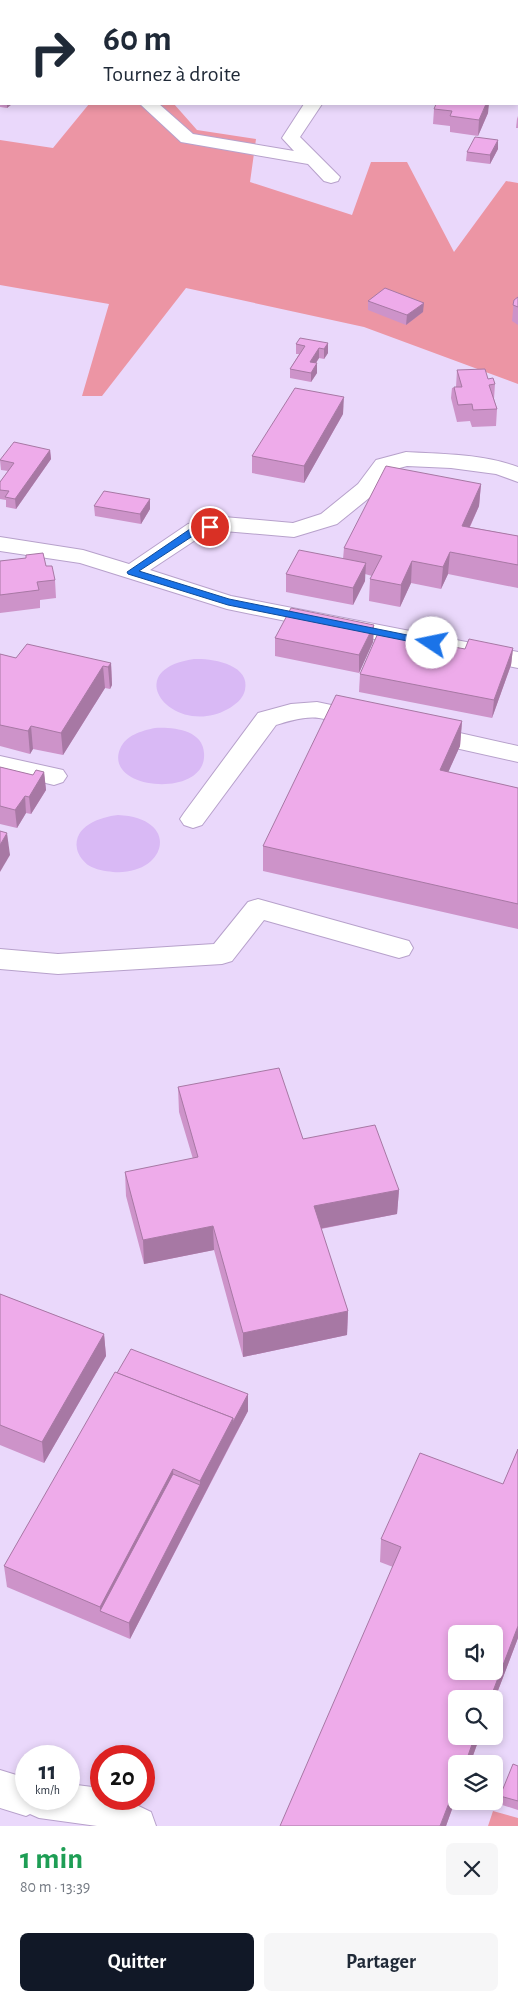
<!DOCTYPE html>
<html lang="fr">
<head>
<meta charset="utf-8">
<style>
  :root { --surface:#fff; --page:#f6f6f7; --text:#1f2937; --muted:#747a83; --accent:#111827 }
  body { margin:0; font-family:"Alegreya Sans",sans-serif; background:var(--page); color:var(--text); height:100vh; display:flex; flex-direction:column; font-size:19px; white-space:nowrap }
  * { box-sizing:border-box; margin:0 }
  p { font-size:16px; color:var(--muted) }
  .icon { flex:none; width:28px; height:28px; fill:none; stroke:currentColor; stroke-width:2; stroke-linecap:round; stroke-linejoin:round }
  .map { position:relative; height:1826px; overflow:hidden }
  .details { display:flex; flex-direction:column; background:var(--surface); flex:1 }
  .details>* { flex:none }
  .hud { position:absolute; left:0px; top:0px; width:519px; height:105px; box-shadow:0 2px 8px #0003; background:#fff; color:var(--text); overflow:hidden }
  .fabs { position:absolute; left:448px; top:1625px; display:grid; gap:10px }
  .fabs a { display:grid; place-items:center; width:55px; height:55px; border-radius:8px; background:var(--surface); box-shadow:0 2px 8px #0003; font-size:25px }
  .speed { position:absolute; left:15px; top:1745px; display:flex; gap:10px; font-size:25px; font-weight:700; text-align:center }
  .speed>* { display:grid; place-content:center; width:65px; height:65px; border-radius:50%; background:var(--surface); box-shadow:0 2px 8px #0003; line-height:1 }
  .speed small { font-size:12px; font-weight:400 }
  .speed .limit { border:8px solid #d22; background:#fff; color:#111 }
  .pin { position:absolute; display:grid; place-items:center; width:42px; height:42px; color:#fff; margin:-21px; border:2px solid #fff; border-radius:50%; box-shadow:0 1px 5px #0007 }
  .me { position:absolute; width:55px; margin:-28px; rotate:281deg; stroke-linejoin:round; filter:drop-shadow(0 0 4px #0008) }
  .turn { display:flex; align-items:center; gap:18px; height:105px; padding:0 20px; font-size:22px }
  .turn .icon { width:65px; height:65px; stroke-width:2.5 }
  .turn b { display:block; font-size:35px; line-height:42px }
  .round { display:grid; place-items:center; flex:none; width:52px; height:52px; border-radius:8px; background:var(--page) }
  .headline { display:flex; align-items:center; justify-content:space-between; height:85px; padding:0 20px }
  h1 { font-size:30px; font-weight:600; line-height:38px; color:#1e9e55 }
  .primary-button { display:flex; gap:10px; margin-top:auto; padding:10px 20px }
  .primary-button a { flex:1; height:58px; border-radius:8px; background:var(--accent); color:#fff; font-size:20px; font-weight:600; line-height:58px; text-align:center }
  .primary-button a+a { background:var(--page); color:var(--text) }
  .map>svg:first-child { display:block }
  .green { fill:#ec95a4 }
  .water { fill:#d9b9f5 }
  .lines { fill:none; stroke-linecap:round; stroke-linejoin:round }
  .minor-casing { stroke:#b7a1cb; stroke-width:2 }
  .minor { fill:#fff; fill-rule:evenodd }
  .wall { fill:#cd93c9 }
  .shaded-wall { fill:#a778a4 }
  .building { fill:#eeabea; stroke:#a778a4; fill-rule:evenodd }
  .route { fill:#1a73e8; stroke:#114b97 }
</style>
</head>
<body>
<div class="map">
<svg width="518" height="1826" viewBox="0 0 518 1826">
  <rect width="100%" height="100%" fill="#ead8fb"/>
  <!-- green -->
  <g class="green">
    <path d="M 89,104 L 174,104 L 197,130 L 256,139 L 250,182 L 352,215 L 371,162 L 407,162 L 454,252 L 506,181 L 518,183 L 518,384 L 364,327 L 186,288 L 102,396 L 82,396 L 109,304 L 0,285 L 0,140 L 53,148 Z"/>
    <path d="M 493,1811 L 518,1818 L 518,1826 L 488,1826 Z"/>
  </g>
  <!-- water -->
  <g class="water">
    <path d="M 194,659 C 211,658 251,664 245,690 C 243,699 235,705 228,709 C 174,739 117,670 194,659 Z"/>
    <path d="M 155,728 C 173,727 203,730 204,753 C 208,799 103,791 120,749 C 126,735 141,731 155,728 Z"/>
    <path d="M 118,815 C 182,818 167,876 113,872 C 105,871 96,870 88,865 C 84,862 78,855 77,849 C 73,826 100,817 118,815 Z"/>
  </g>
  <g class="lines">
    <defs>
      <g id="minor">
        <path d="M 0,1 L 2,1 L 0,13 Z"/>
        <rect x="0" y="76" width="1" height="10"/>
        <path d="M 140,104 L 159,104 L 193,134 L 294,151 L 282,138 L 304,104 L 322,104 L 300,137 L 340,177 L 338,181 L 331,183 L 324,181 L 308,164 L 181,142 Z"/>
        <path d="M 406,452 C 443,454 483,454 518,467 L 518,482 L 496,474 L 451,468 L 407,466 L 392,470 L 374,494 L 337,524 L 294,537 L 224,531 L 203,535 L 150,570 L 231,596 L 518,652 L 518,668 L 227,609 L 80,563 L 0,551 L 0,537 L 83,550 L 129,564 L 188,524 L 224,517 L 293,523 L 321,514 L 358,484 L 376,460 Z"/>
        <path d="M 317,702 L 374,714 L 378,720 L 374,726 C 356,730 337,721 319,718 C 305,716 289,721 276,725 L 202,825 L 193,828 L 184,825 L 180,819 L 184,813 L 258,713 L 291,704 Z"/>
        <path d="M 424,725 L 518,746 L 518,762 L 415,739 L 411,733 L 415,727 Z"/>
        <path d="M 0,756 L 63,770 L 67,776 L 63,782 L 54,785 L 0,772 Z"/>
        <path d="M 258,899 L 409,941 L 413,948 L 409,955 L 399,958 L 264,920 L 232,961 L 222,964 L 58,974 L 0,969 L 0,949 L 58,954 L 214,944 L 248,902 Z"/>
        <path d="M 0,1770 L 26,1778 L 26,1799 L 69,1799 L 69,1784 L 100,1788 L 101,1799 L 124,1799 L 151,1812 L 156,1826 L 97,1826 L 39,1818 L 30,1814 L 26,1816 L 0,1808 Z"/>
      </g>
    </defs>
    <!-- minor casing -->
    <use href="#minor" class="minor-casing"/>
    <!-- minor -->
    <use href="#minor" class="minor"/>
  </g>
  <!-- wall -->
  <g class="wall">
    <path d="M 125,0 L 143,0 L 142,1 Z"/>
    <path d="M 1,85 L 1,104 L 12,104 L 7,108 L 0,107 L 0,86 Z"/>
    <path d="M 434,109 L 488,113 L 478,136 L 450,132 L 450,126 L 433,124 Z"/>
    <path d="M 518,116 L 518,128 L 516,128 L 517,119 Z"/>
    <path d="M 498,149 L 490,164 L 466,161 L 467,152 Z"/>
    <path d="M 518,297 L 518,325 L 512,321 L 514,300 Z"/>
    <path d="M 368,301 L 423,312 L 406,325 L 368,310 Z"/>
    <path d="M 328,343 L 328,353 L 324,359 L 319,358 L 316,363 L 317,373 L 311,382 L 290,378 L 290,369 L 299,354 L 296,354 L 296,344 Z"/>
    <path d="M 457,370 L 488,379 L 495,384 L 494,399 L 497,409 L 496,426 L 472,427 L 470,421 L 457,422 L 451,398 L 452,388 L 456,387 Z"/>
    <path d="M 343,414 L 304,483 L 252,473 L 252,456 Z"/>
    <path d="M 50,450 L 51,459 L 16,509 L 6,507 L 6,500 L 0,499 L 0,482 L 8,471 L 1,470 L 0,460 Z"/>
    <path d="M 481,484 L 479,506 L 470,527 L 518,536 L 518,588 L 448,574 L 441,589 L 411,583 L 400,607 L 369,601 L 370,579 L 372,576 L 365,574 L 365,581 L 353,605 L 286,592 L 286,574 L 343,559 L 344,548 Z"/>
    <path d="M 150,499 L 150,509 L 141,524 L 95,516 L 94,506 Z"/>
    <path d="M 26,558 L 46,566 L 55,580 L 56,598 L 40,600 L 40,608 L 0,613 L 0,561 Z"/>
    <path d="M 374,625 L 373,642 L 359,673 L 275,656 L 275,638 Z"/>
    <path d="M 513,648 L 511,665 L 492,718 L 359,692 L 360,674 L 465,649 Z"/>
    <path d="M 0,654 L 16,658 L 111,663 L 112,685 L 110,689 L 105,688 L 63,755 L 33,749 L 30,754 L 0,746 Z"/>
    <path d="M 462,721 L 460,746 L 448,772 L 518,788 L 518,929 L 263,871 L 263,846 Z"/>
    <path d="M 0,767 L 33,775 L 44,772 L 46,790 L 31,814 L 26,813 L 17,828 L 0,824 Z"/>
    <path d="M 178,1087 L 303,1139 L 399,1190 L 397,1214 L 321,1229 L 348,1311 L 347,1335 L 243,1357 L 214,1250 L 144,1264 L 126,1196 L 125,1172 L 193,1159 L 179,1112 Z"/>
    <path d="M 0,1294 L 104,1334 L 106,1356 L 44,1463 L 0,1445 Z"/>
    <path d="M 117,1373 L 248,1394 L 248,1411 L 130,1639 L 7,1587 L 4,1566 Z"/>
    <path d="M 518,1449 L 518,1638 L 494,1701 L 494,1699 L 456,1736 L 480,1736 L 470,1764 L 456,1764 L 456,1798 L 446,1826 L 393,1567 L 380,1562 L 381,1539 L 503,1484 Z"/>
    <path d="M 518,1766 L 518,1810 L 499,1804 L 500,1796 Z"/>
  </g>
  <!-- shaded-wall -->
  <g class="shaded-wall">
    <path d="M 7,104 L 12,104 L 7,108 Z"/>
    <path d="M 486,104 L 489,104 L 488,113 L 478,136 L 479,120 Z"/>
    <path d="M 498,140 L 498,149 L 490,164 L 490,155 Z"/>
    <path d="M 424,303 L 423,312 L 406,325 L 407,315 Z"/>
    <path d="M 328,343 L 328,353 L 324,359 L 324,349 Z"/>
    <path d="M 319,348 L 319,358 L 310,372 L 310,362 Z"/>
    <path d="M 317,363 L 317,373 L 311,382 L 311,373 Z"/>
    <path d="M 344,397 L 343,414 L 304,483 L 304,466 Z"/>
    <path d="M 50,450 L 51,459 L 16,509 L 15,499 Z"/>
    <path d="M 481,484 L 479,506 L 460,548 L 462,526 Z"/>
    <path d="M 150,499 L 150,509 L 141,524 L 140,514 Z"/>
    <path d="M 450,552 L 448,574 L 441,589 L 443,567 Z"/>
    <path d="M 412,561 L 411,583 L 400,607 L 401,585 Z"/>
    <path d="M 366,563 L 365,581 L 353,605 L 353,588 Z"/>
    <path d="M 374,625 L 373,642 L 359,673 L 359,655 Z"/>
    <path d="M 513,648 L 511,665 L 492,718 L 494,700 Z"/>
    <path d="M 111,663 L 112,685 L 110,689 L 108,667 Z"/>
    <path d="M 103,666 L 105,688 L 63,755 L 61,733 Z"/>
    <path d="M 462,721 L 460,746 L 438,795 L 440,770 Z"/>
    <path d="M 31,726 L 33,749 L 30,754 L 28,731 Z"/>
    <path d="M 44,772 L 46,790 L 31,814 L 29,797 Z"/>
    <path d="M 25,796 L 26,813 L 17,828 L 15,810 Z"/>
    <path d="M 7,833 L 10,855 L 0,872 L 0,845 Z"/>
    <path d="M 399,1190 L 397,1214 L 313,1230 L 314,1206 Z"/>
    <path d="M 213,1226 L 214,1250 L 144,1264 L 143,1240 Z"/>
    <path d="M 348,1311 L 347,1335 L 243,1357 L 243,1333 Z"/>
    <path d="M 104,1334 L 106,1356 L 44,1463 L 42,1442 Z"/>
    <path d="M 248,1394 L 248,1411 L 233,1439 L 233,1422 Z"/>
    <path d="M 233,1418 L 233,1439 L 130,1639 L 129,1623 L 200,1485 L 200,1481 Z"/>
    <path d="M 173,1469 L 174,1490 L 100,1611 L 100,1607 Z"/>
    <path d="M 518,1626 L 518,1638 L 494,1701 L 494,1699 L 490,1699 Z"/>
    <path d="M 475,1736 L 480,1736 L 470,1764 L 465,1764 Z"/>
    <path d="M 456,1785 L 456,1798 L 446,1826 L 440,1826 Z"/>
  </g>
  <!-- building -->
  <g class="building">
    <path d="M 1,85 L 1,99 L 0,98 L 0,86 Z"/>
    <path d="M 436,104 L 486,104 L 479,120 L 450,116 L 452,111 L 434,109 Z"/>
    <path d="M 475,137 L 498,140 L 490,155 L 467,152 Z"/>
    <path d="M 385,288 L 424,303 L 407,315 L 368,301 Z"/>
    <path d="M 518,297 L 518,307 L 513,305 L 514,300 Z"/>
    <path d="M 300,338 L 328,343 L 324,349 L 319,348 L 310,362 L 317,363 L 311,373 L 290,369 L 305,346 L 296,344 Z"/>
    <path d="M 485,369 L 488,379 L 493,378 L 495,384 L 489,385 L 497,409 L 473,410 L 472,404 L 458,405 L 454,387 L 462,387 L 457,370 Z"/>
    <path d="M 295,388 L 344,397 L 304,466 L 252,456 Z"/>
    <path d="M 14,442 L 50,450 L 15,499 L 5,497 L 9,491 L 0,490 L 0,482 L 14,463 L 0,460 Z"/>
    <path d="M 386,466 L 481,484 L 462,526 L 518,536 L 518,565 L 450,552 L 443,567 L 412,561 L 401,585 L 370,579 L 382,556 L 344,548 Z"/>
    <path d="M 104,491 L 150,499 L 140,514 L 94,506 Z"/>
    <path d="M 299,550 L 366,563 L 353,588 L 286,574 Z"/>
    <path d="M 43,553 L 46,566 L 52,566 L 55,580 L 37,582 L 39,590 L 0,595 L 0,561 L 26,558 L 26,555 Z"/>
    <path d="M 291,608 L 374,625 L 359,655 L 275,638 Z"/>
    <path d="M 378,633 L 465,649 L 469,639 L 513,648 L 494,700 L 360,674 Z"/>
    <path d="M 27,644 L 111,663 L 108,667 L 103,666 L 61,733 L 31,726 L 28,731 L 0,725 L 0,654 L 16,658 Z"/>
    <path d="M 336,695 L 462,721 L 440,770 L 518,788 L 518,904 L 263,846 Z"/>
    <path d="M 0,767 L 33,775 L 36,770 L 44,772 L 29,797 L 25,796 L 15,810 L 0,806 Z"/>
    <path d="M 0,831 L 7,833 L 0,845 Z"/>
    <path d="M 279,1068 L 303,1139 L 375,1125 L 399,1190 L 314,1206 L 348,1311 L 243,1333 L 213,1226 L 143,1240 L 125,1172 L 198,1157 L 178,1087 Z"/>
    <path d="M 0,1294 L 104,1334 L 42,1442 L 0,1425 Z"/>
    <path d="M 131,1349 L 248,1394 L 233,1422 L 233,1418 L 117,1373 Z"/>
    <path d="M 115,1372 L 233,1418 L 200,1481 L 173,1469 L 100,1607 L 4,1566 Z"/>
    <path d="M 518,1449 L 518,1626 L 490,1699 L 456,1699 L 456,1736 L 475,1736 L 465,1764 L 456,1764 L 456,1785 L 440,1826 L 280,1826 L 401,1547 L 381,1539 L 420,1453 L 503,1484 ZM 456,1634 L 494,1634 L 494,1671 L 456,1671 Z"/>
    <path d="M 173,1474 L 200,1485 L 129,1623 L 100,1611 Z"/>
    <path d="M 513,1764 L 518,1766 L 518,1801 L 500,1796 Z"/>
  </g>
  <!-- route -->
  <path class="route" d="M 210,524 L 214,525 L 214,529 L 199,532 L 139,571 L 229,599 L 432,640 L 437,643 L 432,646 L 228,605 L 128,574 L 127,572 L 193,527 Z"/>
</svg>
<div class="fabs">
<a><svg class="icon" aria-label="sound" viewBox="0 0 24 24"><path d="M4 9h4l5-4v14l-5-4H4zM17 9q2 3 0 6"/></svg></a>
<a><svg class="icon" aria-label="search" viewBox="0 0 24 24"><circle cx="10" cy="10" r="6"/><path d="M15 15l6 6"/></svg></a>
<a><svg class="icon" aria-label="layers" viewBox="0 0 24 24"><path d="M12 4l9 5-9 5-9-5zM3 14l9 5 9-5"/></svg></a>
</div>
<div class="speed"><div>11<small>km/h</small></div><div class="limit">20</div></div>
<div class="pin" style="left:210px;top:527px;background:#d93025"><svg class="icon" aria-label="arrive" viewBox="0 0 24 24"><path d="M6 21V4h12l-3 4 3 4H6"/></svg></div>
<svg class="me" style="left:432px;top:643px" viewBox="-20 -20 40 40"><circle r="19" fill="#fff"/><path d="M0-13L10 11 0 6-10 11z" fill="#1a73e8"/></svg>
<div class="hud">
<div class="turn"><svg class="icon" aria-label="right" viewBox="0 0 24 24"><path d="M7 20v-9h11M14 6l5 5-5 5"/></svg><div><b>60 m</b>Tournez à droite</div></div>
</div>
</div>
<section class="details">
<div class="headline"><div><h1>1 min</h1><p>80 m · 13:39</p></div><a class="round"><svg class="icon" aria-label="close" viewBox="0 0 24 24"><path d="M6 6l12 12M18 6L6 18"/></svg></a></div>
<div class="primary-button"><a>Quitter</a><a>Partager</a></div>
</section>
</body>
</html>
